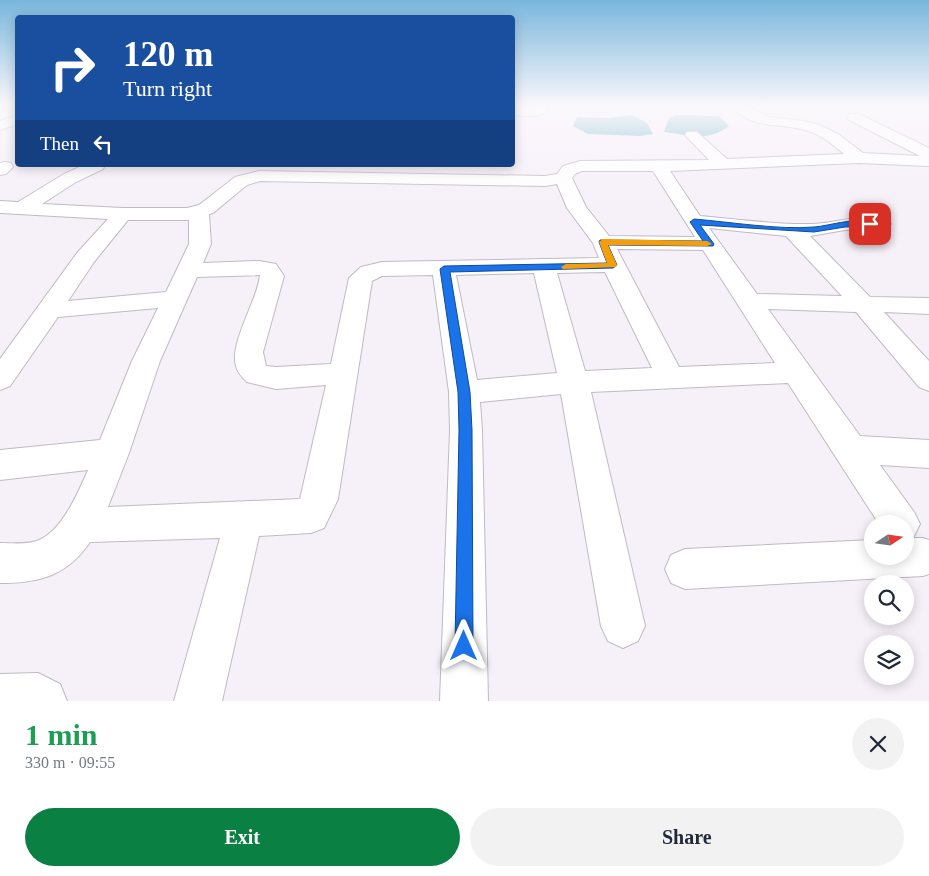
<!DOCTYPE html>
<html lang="en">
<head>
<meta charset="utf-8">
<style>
  :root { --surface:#fff; --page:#f2f2f3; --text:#1f2937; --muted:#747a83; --accent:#0b8043 }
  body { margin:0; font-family:Georgia,serif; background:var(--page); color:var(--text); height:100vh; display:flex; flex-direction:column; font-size:19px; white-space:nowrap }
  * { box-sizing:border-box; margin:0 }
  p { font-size:16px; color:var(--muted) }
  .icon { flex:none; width:28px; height:28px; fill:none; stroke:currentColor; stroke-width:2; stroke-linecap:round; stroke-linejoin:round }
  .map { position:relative; height:701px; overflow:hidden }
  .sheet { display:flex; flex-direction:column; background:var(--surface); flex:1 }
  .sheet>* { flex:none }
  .hud { position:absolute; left:15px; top:15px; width:500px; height:152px; border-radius:5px; box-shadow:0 2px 12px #0003; background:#1a4fa0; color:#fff; overflow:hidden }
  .needle { width:32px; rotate:77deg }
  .controls { position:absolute; left:864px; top:515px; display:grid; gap:10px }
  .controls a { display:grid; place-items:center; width:50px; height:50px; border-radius:50%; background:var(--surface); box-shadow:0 2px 12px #0003; font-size:25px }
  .pin { position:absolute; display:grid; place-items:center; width:42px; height:42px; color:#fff; margin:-21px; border-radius:10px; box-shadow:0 2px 8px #0006 }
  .me { position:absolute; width:55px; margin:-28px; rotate:0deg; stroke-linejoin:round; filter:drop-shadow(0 0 4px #0008) }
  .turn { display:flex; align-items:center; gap:18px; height:105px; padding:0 25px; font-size:22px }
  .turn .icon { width:65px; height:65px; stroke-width:2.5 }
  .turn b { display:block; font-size:35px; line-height:42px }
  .then { display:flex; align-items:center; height:48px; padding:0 25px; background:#0003; gap:10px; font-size:19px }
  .round { display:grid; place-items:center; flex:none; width:52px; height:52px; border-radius:26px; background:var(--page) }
  .overview { display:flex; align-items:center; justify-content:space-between; height:85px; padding:0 25px }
  h1 { font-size:30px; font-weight:700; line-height:38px; color:#1e9e55 }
  .cta { display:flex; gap:10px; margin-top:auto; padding:10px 25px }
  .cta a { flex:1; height:58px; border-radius:30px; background:var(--accent); color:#fff; font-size:20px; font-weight:700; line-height:58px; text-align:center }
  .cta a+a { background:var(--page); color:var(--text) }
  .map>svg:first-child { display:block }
  .water { fill:#74b8ca }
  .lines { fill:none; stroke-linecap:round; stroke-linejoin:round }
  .minor-casing { stroke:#c0bac3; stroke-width:2 }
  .minor { fill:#fff; fill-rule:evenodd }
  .route { fill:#1a73e8; stroke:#114b97 }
  .slow { fill:#f59e0b }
</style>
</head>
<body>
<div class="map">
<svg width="929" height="701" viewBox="0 0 929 701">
  <rect width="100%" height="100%" fill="#f6f0f9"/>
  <!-- water -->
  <g class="water">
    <path d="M 632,115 L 647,123 L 653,134 L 640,136 L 588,134 L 573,126 L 577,117 L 610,118 Z"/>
    <path d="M 677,115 L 719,116 L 729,126 C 708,142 689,135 664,132 L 669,118 Z"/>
  </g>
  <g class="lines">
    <defs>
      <g id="minor">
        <path d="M 534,106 L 546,106 L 547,110 C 539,120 524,115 512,115 L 512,107 L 533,108 Z"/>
        <path d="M 733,106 L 747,106 L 769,117 L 804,121 L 820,125 L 838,134 L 863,153 L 920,156 L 849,120 L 847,117 L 849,114 L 859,114 L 929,148 L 929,166 L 859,163 L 670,171 L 700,216 C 737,219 775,225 812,224 C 838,223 861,213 888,220 L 891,224 L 888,228 L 845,230 L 810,236 L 870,297 L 929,298 L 929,314 L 884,312 L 929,361 L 929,391 L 919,387 L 856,312 L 768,309 L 860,436 L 929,440 L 929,468 L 880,465 L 914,512 L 920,524 L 914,536 L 910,538 L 923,538 L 929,540 L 929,574 L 923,576 L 685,589 L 671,583 L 665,569 L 671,555 L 685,549 L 872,540 L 872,556 L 905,556 L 905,524 L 879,524 L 788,383 L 591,392 L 645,626 L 638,641 L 623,648 L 608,641 L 601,626 L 561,394 L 480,402 L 482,430 L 488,701 L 440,701 L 450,430 L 449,392 L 433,275 L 382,276 L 372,281 L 338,499 L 324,528 L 311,533 L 259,536 L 222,701 L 174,701 L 220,538 L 90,542 C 67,576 39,583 0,583 L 0,543 C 12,543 28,545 39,540 C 62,531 79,491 88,470 L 0,480 L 0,450 L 100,440 L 132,361 L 158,308 L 58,317 L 10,386 L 0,390 L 0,359 L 77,253 L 108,219 L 0,213 L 0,201 L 18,202 L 64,174 L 84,165 L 105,165 L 103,169 L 76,182 L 42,204 L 123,208 L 187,208 L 199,205 L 235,177 L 259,171 L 545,176 L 557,174 L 563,166 L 580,161 L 709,160 L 685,135 L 687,132 L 697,132 L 727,159 L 844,154 C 833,145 822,135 808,131 C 784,122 749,131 733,106 ZM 582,171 L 653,171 L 695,237 L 609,236 L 586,207 L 572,178 L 575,174 ZM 260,181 L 545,186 L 557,184 L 567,208 L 593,243 L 599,258 L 382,262 L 361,267 L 349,278 L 331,364 L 276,367 L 266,366 L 263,352 L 284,276 L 276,264 L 259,261 L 203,263 L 211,244 L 209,214 L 213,213 L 247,185 ZM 128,220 L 189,220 L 189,244 L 166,292 L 68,301 L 94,262 ZM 709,228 L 786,236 L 842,296 L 757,294 ZM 617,249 L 703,250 L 775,363 L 679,367 ZM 605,272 L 652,368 L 585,371 L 557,273 ZM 534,273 L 557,373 L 477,380 L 456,275 ZM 260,275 C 258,299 229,343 236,366 C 237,372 243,378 247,382 L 276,389 L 326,385 L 300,499 L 108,507 L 129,453 L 160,361 L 197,277 Z"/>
        <path d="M 18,115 L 18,124 L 0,130 L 0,121 Z"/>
        <path d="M 5,162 L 11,163 L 13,167 L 6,174 L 0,175 L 0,163 Z"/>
        <path d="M 38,673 L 60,684 L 67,701 L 0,701 L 0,674 Z"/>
      </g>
    </defs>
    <!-- minor casing -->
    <use href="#minor" class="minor-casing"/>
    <!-- minor -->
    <use href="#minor" class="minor"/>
  </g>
  <!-- sky -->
  <linearGradient id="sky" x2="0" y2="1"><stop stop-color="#79b6dc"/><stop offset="0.52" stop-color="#fbf8fc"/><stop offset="1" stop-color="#fbf8fc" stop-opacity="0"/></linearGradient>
  <rect width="929" height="204" fill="url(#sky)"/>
  <!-- route -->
  <path class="route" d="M 694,219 C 731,222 778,230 814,227 C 829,226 862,215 874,224 L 870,226 L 845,227 L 814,232 L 700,225 L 714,244 L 713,246 L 608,245 L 617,265 L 613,268 L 450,272 L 470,392 L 472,430 L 473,646 L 471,653 L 464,656 L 457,653 L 455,646 L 459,430 L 458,392 L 440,269 L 444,266 L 607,263 L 599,242 L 600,240 L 703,241 L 690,222 Z"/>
  <!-- slow -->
  <path class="slow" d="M 603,239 L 707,241 L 712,244 L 707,246 L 608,245 L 617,265 L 616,267 L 563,269 L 561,267 L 566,264 L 607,263 L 599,242 Z"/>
</svg>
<div class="controls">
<a><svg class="needle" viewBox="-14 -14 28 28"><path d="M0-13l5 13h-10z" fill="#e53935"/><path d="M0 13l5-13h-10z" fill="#747a83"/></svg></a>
<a><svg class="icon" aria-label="search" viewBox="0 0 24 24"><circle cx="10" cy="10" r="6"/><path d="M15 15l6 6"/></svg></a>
<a><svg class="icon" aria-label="layers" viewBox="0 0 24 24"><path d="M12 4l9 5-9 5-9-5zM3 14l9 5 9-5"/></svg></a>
</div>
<div class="pin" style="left:870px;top:224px;background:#d93025"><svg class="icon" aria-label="arrive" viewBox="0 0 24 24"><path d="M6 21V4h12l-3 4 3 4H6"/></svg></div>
<svg class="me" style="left:464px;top:646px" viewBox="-20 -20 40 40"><path d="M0-17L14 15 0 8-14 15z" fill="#1a73e8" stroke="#fff" stroke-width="4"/></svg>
<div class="hud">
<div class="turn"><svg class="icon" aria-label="right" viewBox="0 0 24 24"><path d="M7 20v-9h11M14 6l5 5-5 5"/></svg><div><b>120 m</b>Turn right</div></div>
<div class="then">Then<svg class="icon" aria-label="left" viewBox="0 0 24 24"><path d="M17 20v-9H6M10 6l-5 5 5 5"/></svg></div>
</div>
</div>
<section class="sheet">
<div class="overview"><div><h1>1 min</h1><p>330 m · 09:55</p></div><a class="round"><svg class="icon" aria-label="close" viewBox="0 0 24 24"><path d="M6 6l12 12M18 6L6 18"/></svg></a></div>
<div class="cta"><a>Exit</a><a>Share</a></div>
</section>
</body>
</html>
